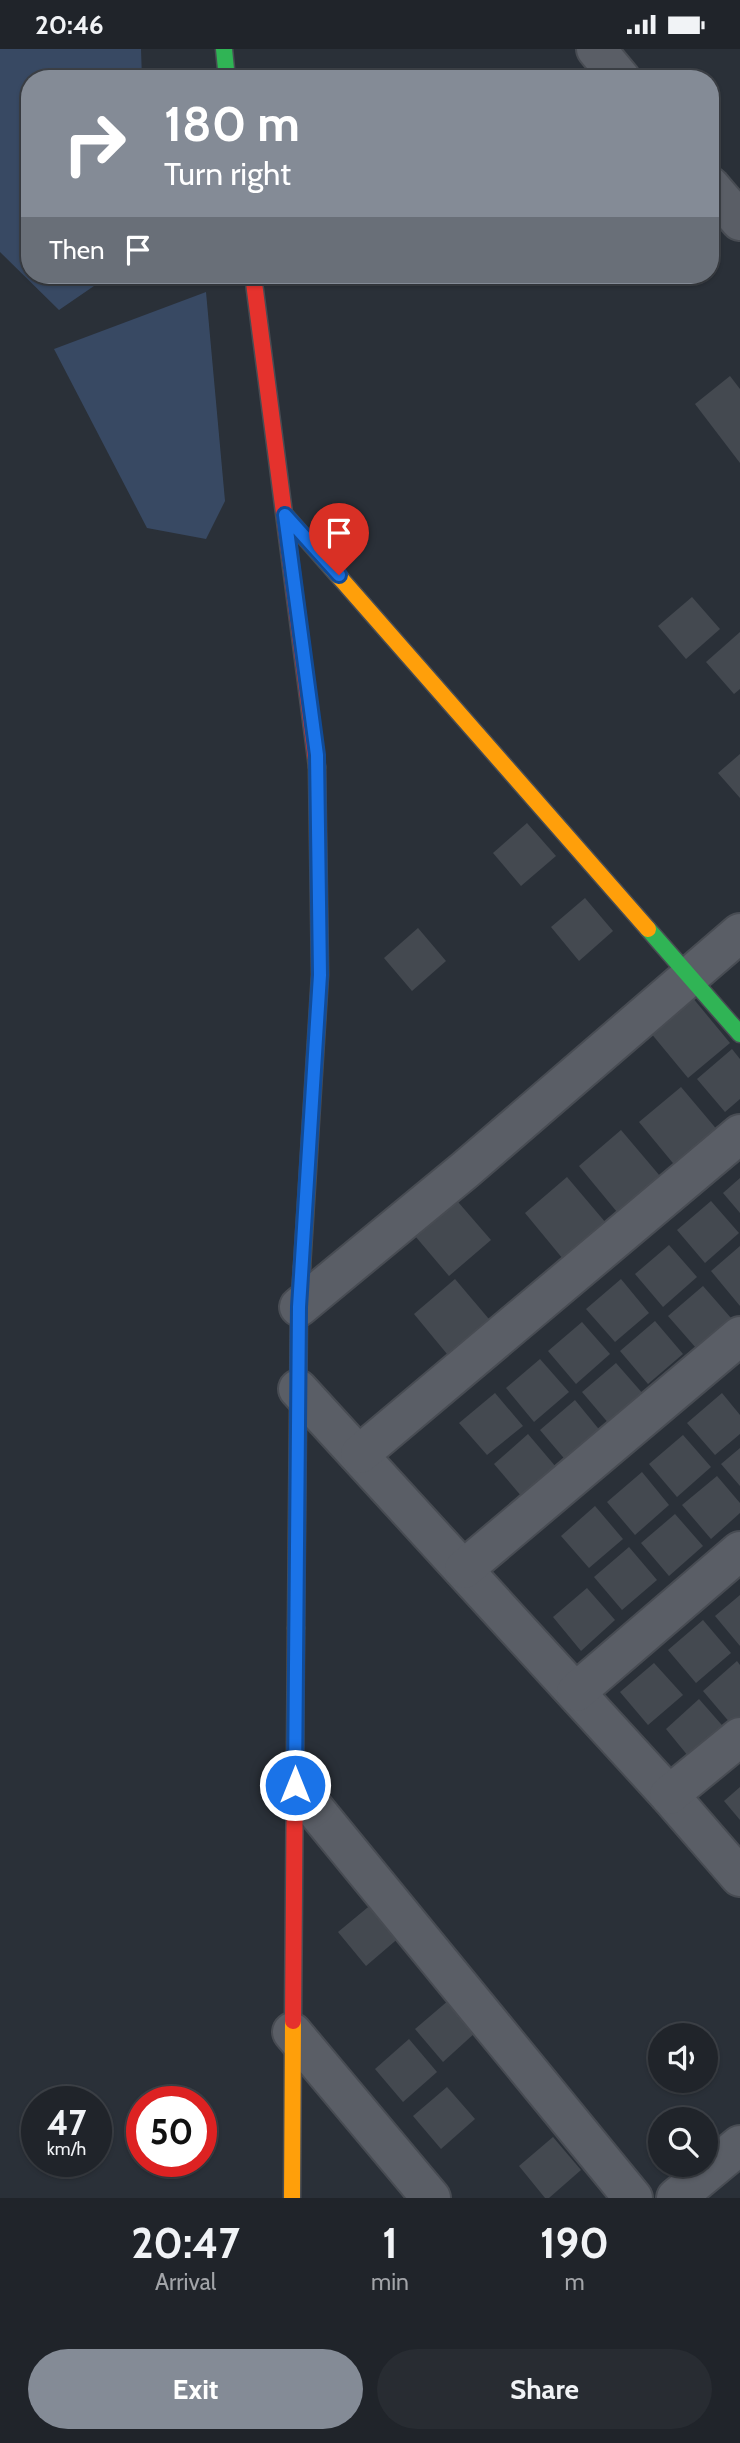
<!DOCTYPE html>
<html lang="en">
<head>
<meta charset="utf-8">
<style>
  :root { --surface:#20242a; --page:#282c32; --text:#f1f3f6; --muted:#a2a4a8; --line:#3d4147; --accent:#848b96 }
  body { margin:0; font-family:Cabin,sans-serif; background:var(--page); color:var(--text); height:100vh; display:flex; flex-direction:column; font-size:26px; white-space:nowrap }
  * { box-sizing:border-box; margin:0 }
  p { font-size:23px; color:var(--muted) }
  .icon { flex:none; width:38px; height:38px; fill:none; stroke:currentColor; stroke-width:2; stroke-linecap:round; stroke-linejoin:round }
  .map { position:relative; height:2149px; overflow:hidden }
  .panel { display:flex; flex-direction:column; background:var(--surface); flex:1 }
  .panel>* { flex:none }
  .banner { position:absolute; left:21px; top:21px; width:698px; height:214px; border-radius:28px; box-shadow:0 2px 5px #0004,0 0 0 2px var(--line); background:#848b96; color:#fff; overflow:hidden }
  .buttons { position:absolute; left:648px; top:1974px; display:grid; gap:14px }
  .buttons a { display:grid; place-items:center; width:70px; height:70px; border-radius:50%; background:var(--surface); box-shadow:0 2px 5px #0004,0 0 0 2px var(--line); font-size:35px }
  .speed { position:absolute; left:21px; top:2037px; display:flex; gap:14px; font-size:35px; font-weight:700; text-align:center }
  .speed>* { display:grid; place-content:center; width:91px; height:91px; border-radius:50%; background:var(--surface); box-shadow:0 2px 5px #0004,0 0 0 2px var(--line); line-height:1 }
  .speed small { font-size:18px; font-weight:400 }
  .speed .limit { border:10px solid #d22; background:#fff; color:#111 }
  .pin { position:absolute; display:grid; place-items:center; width:60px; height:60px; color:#fff; margin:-72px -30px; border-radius:50% 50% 50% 0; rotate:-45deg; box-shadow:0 0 7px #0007 }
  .pin .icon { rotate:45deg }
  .me { position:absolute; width:77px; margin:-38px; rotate:0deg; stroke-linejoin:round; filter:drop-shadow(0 0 5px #0008) }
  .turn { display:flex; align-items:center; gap:24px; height:147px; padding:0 28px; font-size:32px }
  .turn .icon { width:91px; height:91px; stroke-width:2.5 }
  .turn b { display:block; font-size:49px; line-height:60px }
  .then { display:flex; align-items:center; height:66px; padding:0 28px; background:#0003; gap:14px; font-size:26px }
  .eta { display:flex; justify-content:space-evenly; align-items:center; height:119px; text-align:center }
  .eta b { font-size:42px; font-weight:800; line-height:49px }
  .button { display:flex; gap:14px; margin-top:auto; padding:14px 28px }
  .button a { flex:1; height:80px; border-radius:42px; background:var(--accent); color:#fff; font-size:28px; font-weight:800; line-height:80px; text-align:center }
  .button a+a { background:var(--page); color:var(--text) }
  .status { display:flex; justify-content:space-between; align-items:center; height:49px; padding:0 35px; background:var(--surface); direction:ltr }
  .status svg { height:19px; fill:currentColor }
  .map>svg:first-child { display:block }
  .water { fill:#384963 }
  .building { fill:#444950 }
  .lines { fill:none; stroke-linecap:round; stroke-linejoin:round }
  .street-casing { stroke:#484c53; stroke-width:42 }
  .fast-casing { stroke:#484c53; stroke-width:19 }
  .slow-casing { stroke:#484c53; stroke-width:19 }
  .jam-casing { stroke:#484c53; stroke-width:19 }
  .street { stroke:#5a5e66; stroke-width:38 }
  .fast { stroke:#30b455; stroke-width:16 }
  .slow { stroke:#ff9f0a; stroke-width:16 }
  .jam { stroke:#e5322d; stroke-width:16 }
  .route-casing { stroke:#114b97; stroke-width:18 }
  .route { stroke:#1a73e8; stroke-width:12 }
</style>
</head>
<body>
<div class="status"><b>20:46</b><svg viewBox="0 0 49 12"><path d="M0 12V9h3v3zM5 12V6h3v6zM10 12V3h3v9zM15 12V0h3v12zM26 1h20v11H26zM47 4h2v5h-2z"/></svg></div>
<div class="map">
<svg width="740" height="2149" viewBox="0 0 740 2149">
  <rect width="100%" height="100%" fill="#2a3038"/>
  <!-- water -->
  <g class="water">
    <path d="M 0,0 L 141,0 L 142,30 L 30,30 L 30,226 L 110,226 L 59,261 L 0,203 Z"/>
    <path d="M 206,243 L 225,452 L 206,490 L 147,479 L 54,300 Z"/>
  </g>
  <!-- building -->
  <g class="building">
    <path d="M 730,327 L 740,340 L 740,414 L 695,355 Z"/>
    <path d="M 692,548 L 720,580 L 686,610 L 658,577 Z"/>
    <path d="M 740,583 L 740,640 L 734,645 L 706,613 Z"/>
    <path d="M 740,705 L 740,749 L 718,724 Z"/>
    <path d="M 527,774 L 556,807 L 521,837 L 493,804 Z"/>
    <path d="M 585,849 L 613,882 L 579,912 L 551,878 Z"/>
    <path d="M 418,879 L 446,912 L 412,942 L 384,909 Z"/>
    <path d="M 692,948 L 730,994 L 688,1029 L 650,983 Z"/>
    <path d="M 732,1000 L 740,1010 L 740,1050 L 725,1063 L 697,1030 Z"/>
    <path d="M 681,1038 L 719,1083 L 677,1119 L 639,1073 Z"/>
    <path d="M 621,1081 L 660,1127 L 617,1163 L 579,1117 Z"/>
    <path d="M 567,1128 L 606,1174 L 563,1210 L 525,1164 Z"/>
    <path d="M 740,1129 L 740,1164 L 723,1144 Z"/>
    <path d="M 452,1146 L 491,1191 L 449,1227 L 410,1181 Z"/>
    <path d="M 711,1152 L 739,1184 L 705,1214 L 677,1181 Z"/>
    <path d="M 669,1196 L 697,1228 L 663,1258 L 635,1225 Z"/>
    <path d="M 740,1197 L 740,1257 L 711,1222 Z"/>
    <path d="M 455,1230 L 494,1276 L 452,1311 L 414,1265 Z"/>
    <path d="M 621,1230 L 649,1264 L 615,1293 L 586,1260 Z"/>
    <path d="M 703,1237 L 731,1269 L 696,1299 L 668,1267 Z"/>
    <path d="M 655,1272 L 683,1305 L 648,1335 L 620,1302 Z"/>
    <path d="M 582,1273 L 610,1305 L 576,1335 L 548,1302 Z"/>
    <path d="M 540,1310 L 569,1343 L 534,1373 L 506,1339 Z"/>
    <path d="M 616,1314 L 644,1346 L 610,1376 L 582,1343 Z"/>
    <path d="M 495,1344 L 523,1377 L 487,1406 L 459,1374 Z"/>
    <path d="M 722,1344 L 740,1366 L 740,1385 L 715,1406 L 687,1374 Z"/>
    <path d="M 575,1351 L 602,1384 L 568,1414 L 540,1381 Z"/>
    <path d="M 528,1385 L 556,1418 L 522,1448 L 494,1415 Z"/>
    <path d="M 683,1386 L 711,1418 L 677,1448 L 649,1415 Z"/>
    <path d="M 740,1399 L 740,1437 L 721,1415 Z"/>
    <path d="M 642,1423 L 669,1456 L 635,1486 L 607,1453 Z"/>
    <path d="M 717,1427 L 740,1454 L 740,1464 L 711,1490 L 682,1456 Z"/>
    <path d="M 595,1457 L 623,1490 L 589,1519 L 561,1487 Z"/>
    <path d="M 675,1465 L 703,1497 L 669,1527 L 641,1494 Z"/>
    <path d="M 629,1498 L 657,1531 L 622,1561 L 594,1528 Z"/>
    <path d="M 587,1539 L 615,1571 L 581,1602 L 553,1568 Z"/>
    <path d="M 740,1546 L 740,1597 L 715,1567 Z"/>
    <path d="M 703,1571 L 731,1604 L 696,1634 L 668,1601 Z"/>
    <path d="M 737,1612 L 740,1616 L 740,1667 L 731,1675 L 703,1642 Z"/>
    <path d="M 654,1614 L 683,1646 L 648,1676 L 620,1643 Z"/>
    <path d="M 699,1650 L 728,1683 L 693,1713 L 666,1680 Z"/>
    <path d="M 740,1738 L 740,1771 L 724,1752 Z"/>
    <path d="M 373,1854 L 401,1887 L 366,1917 L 338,1883 Z"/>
    <path d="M 449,1951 L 476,1983 L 443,2013 L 415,1980 Z"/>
    <path d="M 409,1990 L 437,2023 L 403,2053 L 375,2020 Z"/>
    <path d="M 447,2038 L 475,2070 L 441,2100 L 413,2067 Z"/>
    <path d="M 553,2088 L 581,2121 L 549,2149 L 545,2149 L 519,2117 Z"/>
  </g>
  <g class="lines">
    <defs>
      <g id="street">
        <path d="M 596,0 L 621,30"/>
        <path d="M 710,137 L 740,172"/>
        <path d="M 299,1258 L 465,1121 L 740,884"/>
        <path d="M 298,1340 L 669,1746 L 740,1828"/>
        <path d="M 360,1405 L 740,1085"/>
        <path d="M 464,1520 L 740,1287"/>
        <path d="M 576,1643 L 740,1502"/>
        <path d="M 295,1736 L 633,2149"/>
        <path d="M 669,1746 L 740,1688"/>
        <path d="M 292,1983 L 431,2149"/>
        <path d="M 676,2149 L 740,2096"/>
      </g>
      <g id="fast">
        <path d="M 224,0 L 227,30"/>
        <path d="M 648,880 L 740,985"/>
        <path d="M 302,1218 L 320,926 L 317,718"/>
      </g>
      <g id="slow">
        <path d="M 285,466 L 648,880"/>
        <path d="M 296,1579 L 299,1258 L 302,1218"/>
        <path d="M 292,2149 L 293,1972"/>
      </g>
      <g id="jam">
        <path d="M 253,226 L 317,718"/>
        <path d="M 293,1972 L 296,1579"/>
      </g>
    </defs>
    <!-- street casing -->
    <use href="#street" class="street-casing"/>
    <!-- fast casing -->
    <use href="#fast" class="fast-casing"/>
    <!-- slow casing -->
    <use href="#slow" class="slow-casing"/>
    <!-- jam casing -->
    <use href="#jam" class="jam-casing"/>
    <!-- street -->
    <use href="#street" class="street"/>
    <!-- fast -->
    <use href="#fast" class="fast"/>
    <!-- slow -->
    <use href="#slow" class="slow"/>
    <!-- jam -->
    <use href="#jam" class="jam"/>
  </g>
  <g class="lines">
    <defs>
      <path id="route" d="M 295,1736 L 299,1258 L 320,926 L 317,706 L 285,466 L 339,526"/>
    </defs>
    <!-- route casing -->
    <use href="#route" class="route-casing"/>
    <!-- route -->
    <use href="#route" class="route"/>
  </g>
</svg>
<div class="buttons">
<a><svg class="icon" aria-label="sound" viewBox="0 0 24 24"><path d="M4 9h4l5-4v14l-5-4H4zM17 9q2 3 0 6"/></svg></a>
<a><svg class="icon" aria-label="search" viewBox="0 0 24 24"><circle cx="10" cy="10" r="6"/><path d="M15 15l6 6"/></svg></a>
</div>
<div class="speed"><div>47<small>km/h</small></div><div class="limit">50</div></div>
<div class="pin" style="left:339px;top:526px;background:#d93025"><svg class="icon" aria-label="arrive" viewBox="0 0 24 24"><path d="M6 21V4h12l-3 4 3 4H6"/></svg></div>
<svg class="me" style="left:295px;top:1736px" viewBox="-20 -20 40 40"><circle r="17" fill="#1a73e8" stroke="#fff" stroke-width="3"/><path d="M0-11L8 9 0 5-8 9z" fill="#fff"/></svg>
<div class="banner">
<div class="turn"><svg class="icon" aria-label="right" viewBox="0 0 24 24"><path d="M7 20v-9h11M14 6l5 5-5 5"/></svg><div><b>180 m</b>Turn right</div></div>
<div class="then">Then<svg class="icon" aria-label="arrive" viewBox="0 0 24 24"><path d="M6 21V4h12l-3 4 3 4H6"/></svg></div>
</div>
</div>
<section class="panel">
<div class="eta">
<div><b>20:47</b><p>Arrival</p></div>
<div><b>1</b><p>min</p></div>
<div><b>190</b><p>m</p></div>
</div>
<div class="button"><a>Exit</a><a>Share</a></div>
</section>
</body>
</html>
